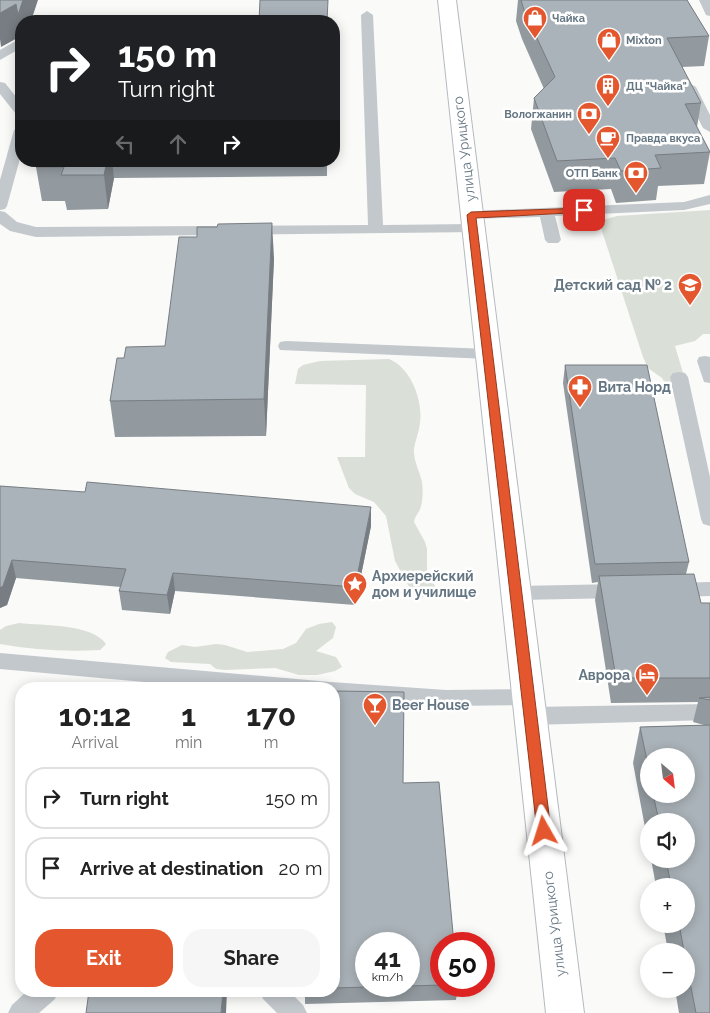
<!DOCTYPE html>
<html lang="en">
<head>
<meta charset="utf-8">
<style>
  :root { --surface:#fff; --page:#f6f6f6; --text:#222; --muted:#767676; --line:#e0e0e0; --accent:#e4572e }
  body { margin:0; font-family:Raleway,sans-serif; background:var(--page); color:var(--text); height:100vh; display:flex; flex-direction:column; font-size:19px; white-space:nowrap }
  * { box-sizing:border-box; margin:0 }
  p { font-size:16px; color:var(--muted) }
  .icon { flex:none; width:28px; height:28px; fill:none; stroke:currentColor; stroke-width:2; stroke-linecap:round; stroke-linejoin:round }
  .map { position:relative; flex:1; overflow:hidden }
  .sheet { position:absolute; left:15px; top:682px; width:325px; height:315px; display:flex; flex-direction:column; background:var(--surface); border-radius:20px; box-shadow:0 2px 12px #0003 }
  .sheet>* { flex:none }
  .top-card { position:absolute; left:15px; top:15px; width:325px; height:152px; border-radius:20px; box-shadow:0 2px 12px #0003; background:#202124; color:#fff; overflow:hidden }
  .needle { width:32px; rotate:152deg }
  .tools { position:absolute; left:640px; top:748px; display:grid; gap:10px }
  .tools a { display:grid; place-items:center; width:55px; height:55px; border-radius:50%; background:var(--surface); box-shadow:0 2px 12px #0003; font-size:25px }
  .speed { position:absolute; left:355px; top:932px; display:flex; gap:10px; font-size:25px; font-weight:700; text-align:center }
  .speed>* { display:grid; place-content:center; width:65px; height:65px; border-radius:50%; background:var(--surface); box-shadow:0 2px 12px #0003; line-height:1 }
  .speed small { font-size:12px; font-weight:400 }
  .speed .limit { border:8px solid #d22; background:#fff; color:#111 }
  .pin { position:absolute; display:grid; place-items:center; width:42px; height:42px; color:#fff; margin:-21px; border-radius:10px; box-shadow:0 2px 8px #0006 }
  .me { position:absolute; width:55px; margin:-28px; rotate:354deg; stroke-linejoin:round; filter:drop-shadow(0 0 4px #0008) }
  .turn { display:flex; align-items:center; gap:18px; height:105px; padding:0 20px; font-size:22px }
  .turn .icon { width:65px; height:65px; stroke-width:2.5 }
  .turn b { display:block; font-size:35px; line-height:42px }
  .lanes { display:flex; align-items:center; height:48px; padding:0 20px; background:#0003; justify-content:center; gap:25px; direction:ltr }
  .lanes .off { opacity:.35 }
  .eta { display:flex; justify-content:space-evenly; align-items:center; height:85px; text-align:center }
  .eta b { font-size:30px; font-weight:700; line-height:35px }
  .button { display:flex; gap:10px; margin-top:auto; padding:10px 20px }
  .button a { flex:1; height:58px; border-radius:20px; background:var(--accent); color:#fff; font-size:20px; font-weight:700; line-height:58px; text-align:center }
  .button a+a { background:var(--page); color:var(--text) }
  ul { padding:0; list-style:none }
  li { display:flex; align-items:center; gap:15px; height:62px; margin:0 10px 8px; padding:0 10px; border:2px solid var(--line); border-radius:20px }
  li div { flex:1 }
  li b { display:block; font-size:19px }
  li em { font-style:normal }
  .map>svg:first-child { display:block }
  .green { fill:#dadfd7 }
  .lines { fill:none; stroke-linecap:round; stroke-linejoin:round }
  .secondary-casing { stroke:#b3babf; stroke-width:2 }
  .service { fill:#c3c8cc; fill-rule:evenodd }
  .secondary { fill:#fff; fill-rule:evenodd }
  .wall { fill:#929a9f; fill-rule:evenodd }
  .shaded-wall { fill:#777d82 }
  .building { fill:#aab3b9; stroke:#777d82 }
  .route { fill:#e4572e; stroke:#94391e }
  .labels { text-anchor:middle; stroke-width:5; stroke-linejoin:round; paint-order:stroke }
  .far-poi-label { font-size:11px; font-weight:bold; fill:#657683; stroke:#fff; text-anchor:start }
  .street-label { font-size:14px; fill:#657683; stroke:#fff }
  .poi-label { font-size:14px; font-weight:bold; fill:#657683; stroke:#fff; text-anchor:start }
</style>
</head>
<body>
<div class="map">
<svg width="710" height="1013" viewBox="0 0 710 1013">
  <rect width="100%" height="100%" fill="#fafaf8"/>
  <!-- green -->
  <g class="green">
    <path d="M 710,210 L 710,334 L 703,334 L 695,341 L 675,346 L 689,393 L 670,391 L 662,378 L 648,368 L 643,357 L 600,225 L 603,220 L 617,216 Z"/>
    <path d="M 389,359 C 411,368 423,400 420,423 C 419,432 415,441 414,449 C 413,460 420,472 422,482 C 423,490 423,502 420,509 C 418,514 415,516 414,522 L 425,542 L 427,549 L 427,572 L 435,586 L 432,594 L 420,598 L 412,592 L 395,561 L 386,516 L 374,502 L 355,494 L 349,488 L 337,457 L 365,457 L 366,385 L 295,384 L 298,369 L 303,365 L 320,361 Z"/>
    <path d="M 332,622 L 336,627 L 333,638 L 316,651 L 336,657 L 342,667 L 335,671 L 317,675 L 299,675 L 275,668 L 225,670 L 216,669 L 210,664 L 171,662 L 165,658 L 168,652 L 182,645 L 195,647 L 216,644 L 225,645 L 247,652 L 283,649 L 296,643 L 306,629 L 319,624 Z"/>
    <path d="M 19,623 C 43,626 91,623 106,644 L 100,650 C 66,652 34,650 0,644 L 0,630 L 6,626 Z"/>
  </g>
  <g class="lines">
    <defs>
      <path id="secondary" d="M 438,0 L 456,0 L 584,1013 L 546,1013 Z"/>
    </defs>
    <!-- secondary casing -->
    <use href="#secondary" class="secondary-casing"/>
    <!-- service -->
    <g class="service">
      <path d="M 699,0 L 710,0 L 710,16 L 706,15 Z"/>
      <path d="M 367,11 L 373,15 L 383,225 L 473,224 L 478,226 L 481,229 L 478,232 L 36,237 L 10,231 L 0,224 L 0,211 L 5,212 L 17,222 L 36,227 L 368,225 L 361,15 Z"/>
      <path d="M 21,38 L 21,48 L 0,60 L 0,50 Z"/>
      <path d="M 0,82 L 5,83 L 21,103 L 21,115 L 16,114 L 0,94 Z"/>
      <path d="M 689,83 L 696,87 L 710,115 L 710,132 L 703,128 L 682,87 Z"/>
      <path d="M 21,126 L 21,155 L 7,206 L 5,209 L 0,210 L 0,180 L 14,130 Z"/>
      <path d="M 710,195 L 710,204 L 684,210 L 555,216 L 561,240 L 558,243 L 548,243 L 545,240 L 540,217 L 471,219 L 466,218 L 464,215 L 466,212 L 471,211 L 684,202 Z"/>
      <path d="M 286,341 L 488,349 L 494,350 L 496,354 L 494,358 L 488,359 L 280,350 L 278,346 L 280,342 Z"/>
      <path d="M 705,356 L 710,357 L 710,383 L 704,382 L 697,361 L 699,357 Z"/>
      <path d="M 679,372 L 685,373 L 688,377 L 710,477 L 710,526 L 703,524 L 701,519 L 670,377 L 673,373 Z"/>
      <path d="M 710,582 L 710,596 L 673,597 L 666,595 L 663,590 L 666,585 L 673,583 Z"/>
      <path d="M 620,584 L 627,586 L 630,591 L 627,596 L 620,598 L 517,600 L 510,598 L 507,593 L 510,588 L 517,586 Z"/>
      <path d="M 0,653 L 331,682 L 446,690 L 529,689 L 536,691 L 540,697 L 536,703 L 529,705 L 446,706 L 334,697 L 334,689 L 222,689 L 0,669 Z"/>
      <path d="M 710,704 L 710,720 L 531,725 L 523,722 L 520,716 L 523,710 L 531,707 Z"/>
      <path d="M 27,991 L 58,991 L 55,999 L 39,1013 L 8,1013 L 12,1005 Z"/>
      <path d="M 260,991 L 289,991 L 303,1005 L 307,1013 L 277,1013 L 263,999 Z"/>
    </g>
    <!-- secondary -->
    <use href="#secondary" class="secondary"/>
  </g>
  <!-- wall -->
  <g class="wall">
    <path d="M 518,0 L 687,0 L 709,36 L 704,66 L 682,67 L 701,103 L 697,127 L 710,152 L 704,184 L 658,186 L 656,200 L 616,203 L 611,189 L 554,192 L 531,129 L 534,98 L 544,89 L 522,39 L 516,21 Z"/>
    <path d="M 38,161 L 327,161 L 327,176 L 114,178 L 108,209 L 67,210 L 65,201 L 42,201 L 36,167 Z"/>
    <path d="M 274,258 L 266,436 L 115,437 L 110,401 L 124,358 L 165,346 Z"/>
    <path d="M 565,365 L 689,562 L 686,574 L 701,603 L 710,603 L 710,1013 L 679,1013 L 675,989 L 686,989 L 686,951 L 668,951 L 663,924 L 686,924 L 686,886 L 656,886 L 651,859 L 686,859 L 686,821 L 649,821 L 649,849 L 633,763 L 640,727 L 704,725 L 693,722 L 698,702 L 611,703 L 595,600 L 598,582 L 592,583 L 563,383 ZM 649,756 L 686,794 L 649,794 Z"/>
    <path d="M 0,486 L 371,526 L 355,605 L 175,591 L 170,614 L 122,610 L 119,591 L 121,587 L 16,578 L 7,605 L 0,608 Z"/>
    <path d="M 403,783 L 441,944 L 441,986 L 458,986 L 456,1000 L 305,1004 L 305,991 L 334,991 L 334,876 L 335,876 Z"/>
  </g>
  <!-- shaded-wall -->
  <g class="shaded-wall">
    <path d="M 23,0 L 38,0 L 31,21 L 21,21 L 21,36 L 1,47 L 0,39 L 0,13 Z"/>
    <path d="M 107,161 L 112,161 L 114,178 L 108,209 L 104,175 Z"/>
    <path d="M 272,223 L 274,258 L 266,436 L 264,399 Z"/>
    <path d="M 371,507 L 371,526 L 355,605 L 355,587 Z"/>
    <path d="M 12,560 L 16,578 L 7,605 L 0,608 L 0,588 Z"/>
    <path d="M 173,573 L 175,591 L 170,614 L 167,595 Z"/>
    <path d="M 223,991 L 227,991 L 226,1013 L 221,1013 Z"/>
  </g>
  <!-- building -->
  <g class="building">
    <path d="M 0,0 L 23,0 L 18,15 L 16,4 L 0,13 Z"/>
    <path d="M 260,0 L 328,0 L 327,21 L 259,21 Z"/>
    <path d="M 521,0 L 687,0 L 709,36 L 667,38 L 701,103 L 685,104 L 710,152 L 655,155 L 661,168 L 621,171 L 615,158 L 557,161 L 534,98 L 555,77 L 524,10 Z"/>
    <path d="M 38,161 L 107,161 L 104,175 L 61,175 L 64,167 L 36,167 Z"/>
    <path d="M 272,223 L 264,399 L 110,401 L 117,358 L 124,358 L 126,347 L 165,346 L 179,237 L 197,237 L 197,227 L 217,227 L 218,224 Z"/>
    <path d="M 565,365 L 647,365 L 689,562 L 595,564 Z"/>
    <path d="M 87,482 L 371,507 L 355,587 L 173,573 L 167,595 L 119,591 L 126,569 L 12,560 L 3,586 L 0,588 L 0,486 L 85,492 Z"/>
    <path d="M 694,574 L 701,603 L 710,603 L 710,678 L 616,678 L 599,576 Z"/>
    <path d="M 334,691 L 404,692 L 403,783 L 439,782 L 454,944 L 441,944 L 441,985 L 409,986 L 409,944 L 366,944 L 366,986 L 401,986 L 334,988 L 334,876 L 336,876 L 334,815 Z"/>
    <path d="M 710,697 L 710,700 L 699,698 Z"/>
    <path d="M 710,725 L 710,1013 L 696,1013 L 686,962 L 686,951 L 684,951 L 679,924 L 686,924 L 686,886 L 671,886 L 666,859 L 686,859 L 686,821 L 659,821 L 653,794 L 686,794 L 686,756 L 649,756 L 649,770 L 640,727 Z"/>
    <path d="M 89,991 L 223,991 L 221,1013 L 86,1013 Z"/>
  </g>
  <!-- route -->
  <path class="route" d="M 584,208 L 587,208 L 587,212 L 476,218 L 551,831 L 549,835 L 544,837 L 539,835 L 537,831 L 467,215 L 471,212 Z"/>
  <!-- icons -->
  <defs>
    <symbol id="shop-pin" viewBox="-11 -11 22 30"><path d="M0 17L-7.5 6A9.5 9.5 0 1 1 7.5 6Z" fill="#e4572e" stroke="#fff"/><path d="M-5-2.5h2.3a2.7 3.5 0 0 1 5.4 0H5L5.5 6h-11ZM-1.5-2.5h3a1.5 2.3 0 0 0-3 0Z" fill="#fff"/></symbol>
    <symbol id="building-pin" viewBox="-11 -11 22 30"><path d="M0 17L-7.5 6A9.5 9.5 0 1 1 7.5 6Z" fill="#e4572e" stroke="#fff"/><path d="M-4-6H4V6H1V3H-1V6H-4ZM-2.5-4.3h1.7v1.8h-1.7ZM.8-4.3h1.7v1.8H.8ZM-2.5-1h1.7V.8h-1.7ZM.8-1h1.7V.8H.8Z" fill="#fff"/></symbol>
    <symbol id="bank-pin" viewBox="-11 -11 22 30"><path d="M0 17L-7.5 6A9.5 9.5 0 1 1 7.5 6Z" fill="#e4572e" stroke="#fff"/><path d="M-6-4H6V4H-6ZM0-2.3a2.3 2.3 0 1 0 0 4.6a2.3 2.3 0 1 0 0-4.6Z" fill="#fff"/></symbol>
    <symbol id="cafe-pin" viewBox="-11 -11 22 30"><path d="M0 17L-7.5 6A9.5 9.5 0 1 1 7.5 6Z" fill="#e4572e" stroke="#fff"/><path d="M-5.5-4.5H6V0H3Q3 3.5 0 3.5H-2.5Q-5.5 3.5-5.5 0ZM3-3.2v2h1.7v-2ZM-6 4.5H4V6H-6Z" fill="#fff"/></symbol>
    <symbol id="school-pin" viewBox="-11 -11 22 30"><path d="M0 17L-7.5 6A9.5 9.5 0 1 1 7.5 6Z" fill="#e4572e" stroke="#fff"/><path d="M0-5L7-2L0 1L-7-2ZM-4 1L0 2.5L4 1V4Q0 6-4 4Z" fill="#fff"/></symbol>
    <symbol id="pharmacy-pin" viewBox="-11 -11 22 30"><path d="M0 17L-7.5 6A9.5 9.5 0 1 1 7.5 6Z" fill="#e4572e" stroke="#fff"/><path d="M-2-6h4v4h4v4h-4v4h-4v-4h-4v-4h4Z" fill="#fff"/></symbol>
    <symbol id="sight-pin" viewBox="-11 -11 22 30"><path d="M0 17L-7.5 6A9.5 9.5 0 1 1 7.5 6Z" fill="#e4572e" stroke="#fff"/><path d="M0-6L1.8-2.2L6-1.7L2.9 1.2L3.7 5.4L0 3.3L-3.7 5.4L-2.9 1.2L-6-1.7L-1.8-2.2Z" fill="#fff"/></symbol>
    <symbol id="hotel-pin" viewBox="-11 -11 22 30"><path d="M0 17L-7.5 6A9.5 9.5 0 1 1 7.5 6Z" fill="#e4572e" stroke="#fff"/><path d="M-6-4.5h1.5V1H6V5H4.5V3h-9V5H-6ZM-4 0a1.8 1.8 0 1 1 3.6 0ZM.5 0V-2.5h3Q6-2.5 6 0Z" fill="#fff"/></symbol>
    <symbol id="bar-pin" viewBox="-11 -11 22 30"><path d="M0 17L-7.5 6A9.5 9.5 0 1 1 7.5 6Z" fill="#e4572e" stroke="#fff"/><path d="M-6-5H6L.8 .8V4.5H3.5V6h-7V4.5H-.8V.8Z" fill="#fff"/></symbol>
  </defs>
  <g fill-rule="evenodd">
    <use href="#shop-pin" x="521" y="4" width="28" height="38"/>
    <use href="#shop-pin" x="595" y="26" width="28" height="38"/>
    <use href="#building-pin" x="594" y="72" width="28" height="38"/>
    <use href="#bank-pin" x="575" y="100" width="28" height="38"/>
    <use href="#cafe-pin" x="594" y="124" width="28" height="38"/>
    <use href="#bank-pin" x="622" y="159" width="28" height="38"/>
    <use href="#school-pin" x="676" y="271" width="28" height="38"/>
    <use href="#pharmacy-pin" x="566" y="373" width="28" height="38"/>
    <use href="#sight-pin" x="341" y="570" width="28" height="38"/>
    <use href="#hotel-pin" x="633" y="661" width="28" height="38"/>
    <use href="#bar-pin" x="361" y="691" width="28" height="38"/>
  </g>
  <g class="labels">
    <!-- far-poi labels -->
    <g class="far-poi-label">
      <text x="552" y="22">Чайка</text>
      <text x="626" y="44">Mixton</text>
      <text x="626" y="90">ДЦ "Чайка"</text>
      <text x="572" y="118" text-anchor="end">Вологжанин</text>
      <text x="626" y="142">Правда вкуса</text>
      <text x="618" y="177" text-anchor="end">ОТП Банк</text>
    </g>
    <!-- street labels -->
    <g class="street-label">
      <text transform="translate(464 149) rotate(-97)" y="5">улица Урицкого</text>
      <text transform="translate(554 924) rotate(-97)" y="5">улица Урицкого</text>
    </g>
    <!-- poi labels -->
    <g class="poi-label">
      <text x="672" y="290" text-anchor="end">Детский сад № 2</text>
      <text x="598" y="392">Вита Норд</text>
      <text x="372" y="581">Архиерейский<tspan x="372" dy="16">дом и училище</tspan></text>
      <text x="630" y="680" text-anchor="end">Аврора</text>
      <text x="392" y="710">Beer House</text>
    </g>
  </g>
</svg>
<div class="tools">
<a><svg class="needle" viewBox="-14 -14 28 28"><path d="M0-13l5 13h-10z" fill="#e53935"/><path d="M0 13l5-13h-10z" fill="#767676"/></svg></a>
<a><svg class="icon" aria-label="sound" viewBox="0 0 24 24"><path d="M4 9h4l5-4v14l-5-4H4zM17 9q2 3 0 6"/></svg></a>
<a>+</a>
<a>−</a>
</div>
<div class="speed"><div>41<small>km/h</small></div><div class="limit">50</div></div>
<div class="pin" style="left:584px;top:210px;background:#d93025"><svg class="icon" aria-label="arrive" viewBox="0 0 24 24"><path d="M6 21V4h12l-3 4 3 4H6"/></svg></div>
<svg class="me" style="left:544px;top:831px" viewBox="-20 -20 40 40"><path d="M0-17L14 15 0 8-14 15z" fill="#e4572e" stroke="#fff" stroke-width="4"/></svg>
<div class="top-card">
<div class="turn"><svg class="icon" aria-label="right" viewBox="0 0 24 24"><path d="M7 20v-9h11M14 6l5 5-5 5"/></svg><div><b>150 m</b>Turn right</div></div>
<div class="lanes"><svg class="icon off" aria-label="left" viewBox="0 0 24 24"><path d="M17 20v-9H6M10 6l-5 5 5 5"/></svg><svg class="icon off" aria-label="ahead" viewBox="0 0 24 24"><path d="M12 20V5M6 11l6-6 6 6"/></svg><svg class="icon" aria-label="right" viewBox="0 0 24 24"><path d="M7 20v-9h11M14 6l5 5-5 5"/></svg></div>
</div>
<section class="sheet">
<div class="eta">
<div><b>10:12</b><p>Arrival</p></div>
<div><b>1</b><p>min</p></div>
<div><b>170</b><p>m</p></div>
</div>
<ul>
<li><svg class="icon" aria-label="right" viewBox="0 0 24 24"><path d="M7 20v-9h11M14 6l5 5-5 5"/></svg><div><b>Turn right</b></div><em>150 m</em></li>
<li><svg class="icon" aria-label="arrive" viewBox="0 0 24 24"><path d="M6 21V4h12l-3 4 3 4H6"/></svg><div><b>Arrive at destination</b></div><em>20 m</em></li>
</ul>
<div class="button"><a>Exit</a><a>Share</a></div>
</section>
</div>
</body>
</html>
